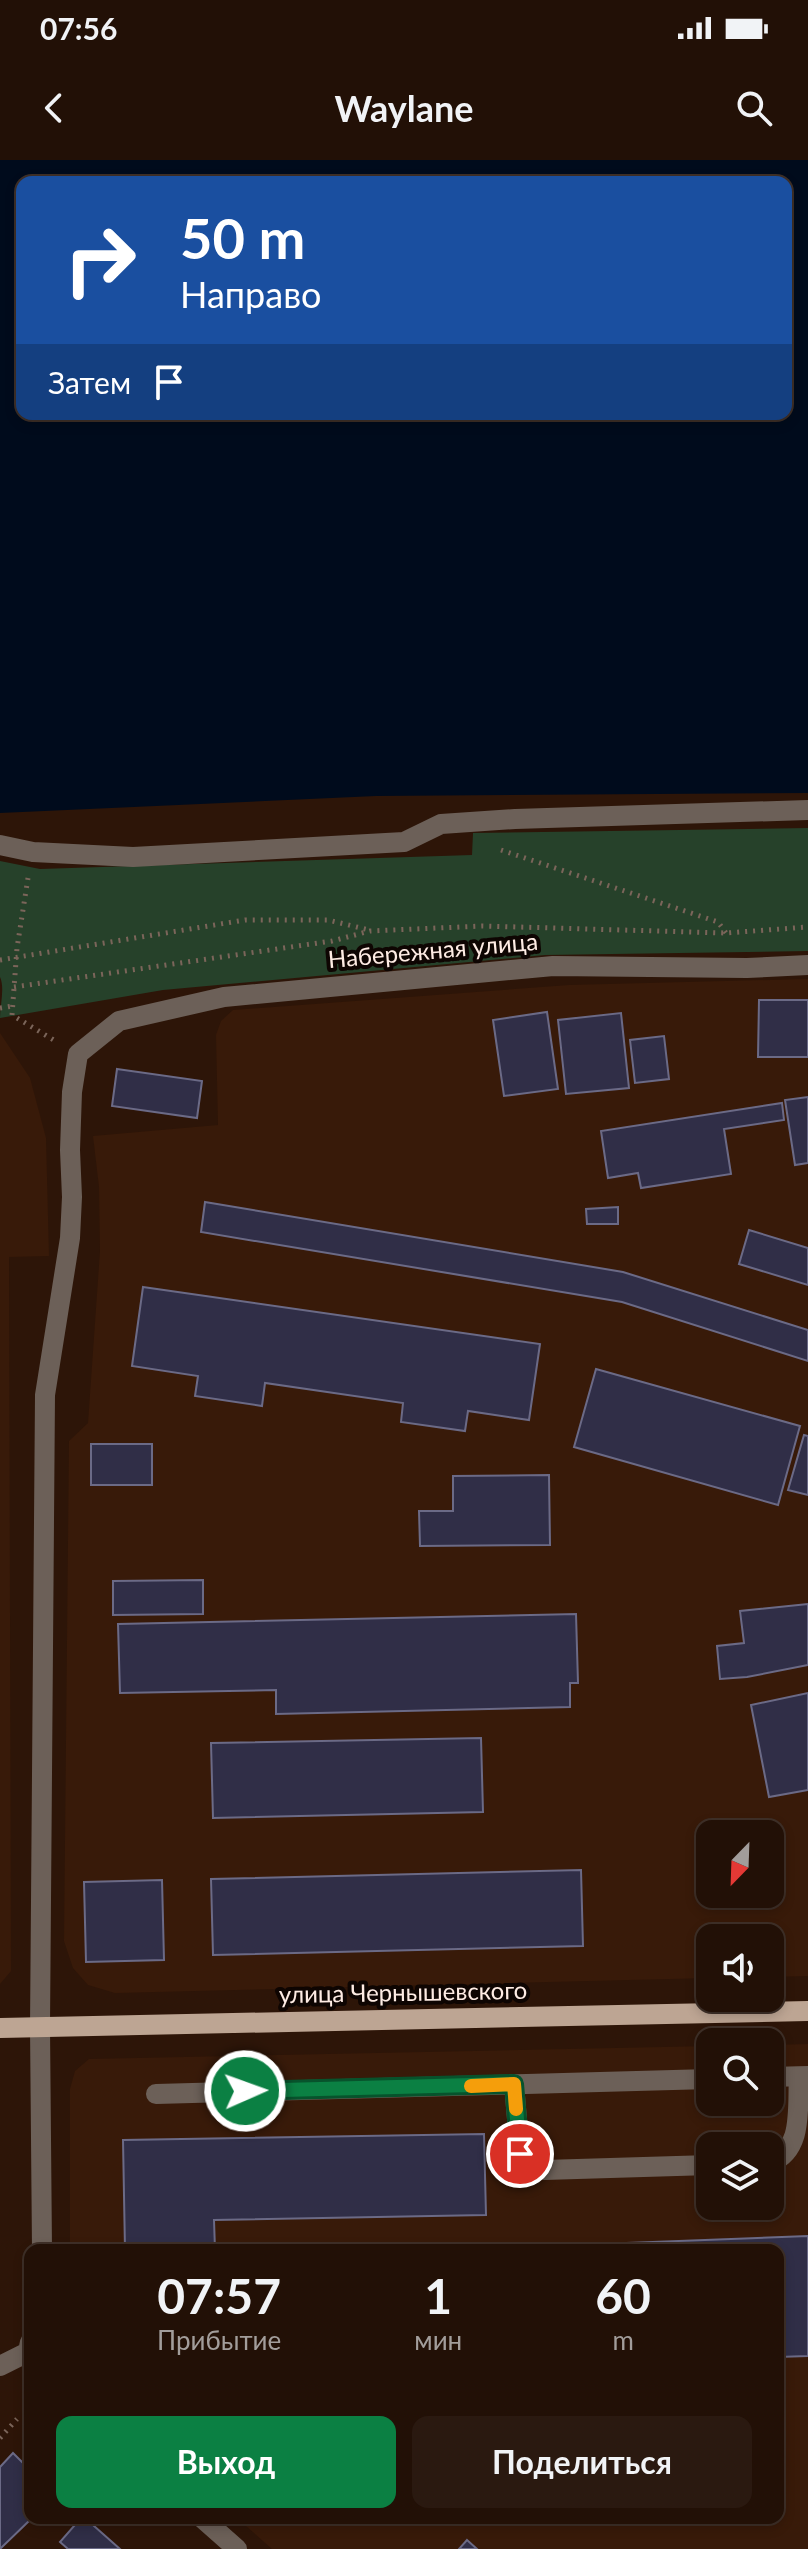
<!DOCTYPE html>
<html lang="ru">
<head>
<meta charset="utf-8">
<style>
  :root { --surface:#221006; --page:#2a1910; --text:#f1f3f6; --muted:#a29d9b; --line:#3f3028; --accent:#0b8043 }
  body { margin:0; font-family:Lato,sans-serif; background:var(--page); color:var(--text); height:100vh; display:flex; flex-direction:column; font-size:30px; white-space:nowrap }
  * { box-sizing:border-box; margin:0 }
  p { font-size:26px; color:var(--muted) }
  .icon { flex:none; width:44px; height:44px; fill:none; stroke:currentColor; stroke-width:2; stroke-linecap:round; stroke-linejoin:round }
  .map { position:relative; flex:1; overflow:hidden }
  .drawer { position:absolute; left:24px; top:2084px; width:760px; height:280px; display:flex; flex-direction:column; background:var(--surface); border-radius:16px; box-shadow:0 4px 12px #0003,0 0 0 2px var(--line) }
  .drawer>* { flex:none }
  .guide { position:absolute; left:16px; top:16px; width:776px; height:244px; border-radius:16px; box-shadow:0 4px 12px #0003,0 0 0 2px var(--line); background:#1a4fa0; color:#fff; overflow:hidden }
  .needle { width:52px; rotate:203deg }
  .controls { position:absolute; left:696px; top:1660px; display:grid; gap:16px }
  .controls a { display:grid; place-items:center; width:88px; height:88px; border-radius:16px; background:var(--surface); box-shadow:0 4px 12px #0003,0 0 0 2px var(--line); font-size:40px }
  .pin { position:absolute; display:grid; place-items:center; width:68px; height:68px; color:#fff; margin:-34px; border:4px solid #fff; border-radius:50%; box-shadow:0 2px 8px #0007 }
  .me { position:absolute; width:88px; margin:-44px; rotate:88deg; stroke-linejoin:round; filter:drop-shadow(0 0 6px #0008) }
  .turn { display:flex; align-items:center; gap:28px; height:168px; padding:0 32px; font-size:36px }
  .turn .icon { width:104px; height:104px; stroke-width:2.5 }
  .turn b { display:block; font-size:56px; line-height:68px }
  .then { display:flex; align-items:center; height:76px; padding:0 32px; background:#0003; gap:16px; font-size:30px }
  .eta { display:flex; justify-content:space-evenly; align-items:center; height:136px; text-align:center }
  .eta b { font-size:48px; font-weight:700; line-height:56px }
  .primary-button { display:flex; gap:16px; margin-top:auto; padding:16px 32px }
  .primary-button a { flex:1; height:92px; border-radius:16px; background:var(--accent); color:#fff; font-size:32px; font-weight:700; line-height:92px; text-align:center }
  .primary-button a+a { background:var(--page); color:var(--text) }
  .status { display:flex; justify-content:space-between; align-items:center; height:56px; padding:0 40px; background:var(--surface); direction:ltr }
  .status svg { height:22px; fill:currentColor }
  header { display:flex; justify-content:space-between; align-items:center; height:104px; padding:0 32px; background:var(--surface); font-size:36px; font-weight:700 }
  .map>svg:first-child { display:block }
  .built { fill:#381a09; fill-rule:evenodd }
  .green { fill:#26412a }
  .water { fill:#000b1c; fill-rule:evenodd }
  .building { fill:#302e47; stroke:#6b6a86; stroke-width:2 }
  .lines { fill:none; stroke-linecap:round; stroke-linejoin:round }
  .path { stroke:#7b655a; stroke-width:5; stroke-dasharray:2 6; stroke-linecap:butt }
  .lane { stroke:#6c6058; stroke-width:20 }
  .street { stroke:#6c6058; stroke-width:20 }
  .primary { stroke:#bda593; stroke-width:20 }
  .route-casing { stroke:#07532c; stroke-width:20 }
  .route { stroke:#0b8043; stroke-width:14 }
  .slow { stroke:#f59e0b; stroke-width:14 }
  .labels { text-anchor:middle; stroke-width:8; stroke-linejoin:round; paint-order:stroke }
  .street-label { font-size:24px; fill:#feece4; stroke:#0e0502 }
</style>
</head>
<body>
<div class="status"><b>07:56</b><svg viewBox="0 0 49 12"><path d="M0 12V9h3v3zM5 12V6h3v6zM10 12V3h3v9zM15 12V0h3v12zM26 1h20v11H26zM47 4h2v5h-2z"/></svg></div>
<header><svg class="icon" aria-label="back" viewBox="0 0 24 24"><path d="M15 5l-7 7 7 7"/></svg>Waylane<svg class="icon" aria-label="search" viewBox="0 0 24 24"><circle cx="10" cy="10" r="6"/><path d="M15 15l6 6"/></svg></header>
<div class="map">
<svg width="808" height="2389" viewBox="0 0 808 2389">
  <rect width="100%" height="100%" fill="#2d1508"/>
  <!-- built -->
  <g class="built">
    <path d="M 808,819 L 808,1816 L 770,1817 L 770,1778 L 710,1778 L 710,1818 L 115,1833 L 88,1825 L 73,1808 L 64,1781 L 69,1281 L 88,1263 L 100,1091 L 99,1027 L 93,976 L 218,965 L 216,875 L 221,861 L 233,850 L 569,825 ZM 710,1674 L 770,1674 L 770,1734 L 710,1734 Z"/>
    <path d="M 0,873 L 30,918 L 46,978 L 49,1096 L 9,1097 L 11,1811 L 0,1824 Z"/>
    <path d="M 808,1884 L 808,2389 L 272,2389 L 237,2358 L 778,2358 L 778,2090 L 70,2090 L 70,1929 L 75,1911 L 89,1899 L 710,1886 L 710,1942 L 770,1942 L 770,1885 ZM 710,1986 L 770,1986 L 770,2046 L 710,2046 Z"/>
  </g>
  <!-- green -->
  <path class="green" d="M 808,668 L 808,791 L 545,795 L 163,830 L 0,858 C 0,845 5,828 0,817 L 0,701 L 40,709 L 472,695 L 473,673 Z"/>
  <!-- water -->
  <path class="water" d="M 0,0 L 808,0 L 808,633 L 376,636 L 0,653 ZM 22,22 L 786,22 L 786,254 L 22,254 Z"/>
  <!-- building -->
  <g class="building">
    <path d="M 759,840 L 808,840 L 808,897 L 758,897 Z"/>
    <path d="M 547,852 L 558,929 L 504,936 L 493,860 Z"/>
    <path d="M 621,853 L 629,928 L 566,934 L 558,860 Z"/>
    <path d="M 664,876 L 669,919 L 635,923 L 630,880 Z"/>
    <path d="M 117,909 L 202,921 L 197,958 L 112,946 Z"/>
    <path d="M 808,937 L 808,1003 L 795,1005 L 785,940 Z"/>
    <path d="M 782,943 L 784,960 L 724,969 L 731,1014 L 641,1028 L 638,1013 L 608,1018 L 601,971 Z"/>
    <path d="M 205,1042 L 623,1112 L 808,1170 L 808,1201 L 622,1142 L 201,1072 Z"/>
    <path d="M 618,1047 L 618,1064 L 587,1064 L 586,1049 Z"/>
    <path d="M 749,1070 L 808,1088 L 808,1125 L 739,1104 Z"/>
    <path d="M 143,1127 L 540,1184 L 529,1260 L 468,1251 L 465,1271 L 401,1262 L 403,1243 L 265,1223 L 262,1246 L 195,1236 L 198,1216 L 132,1206 Z"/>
    <path d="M 596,1209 L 800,1266 L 778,1345 L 574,1287 Z"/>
    <path d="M 804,1275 L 808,1276 L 808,1335 L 788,1330 Z"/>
    <rect x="91" y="1284" width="61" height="41"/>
    <path d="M 549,1315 L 550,1385 L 420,1386 L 419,1351 L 453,1351 L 453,1316 Z"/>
    <path d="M 203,1420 L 203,1454 L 113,1455 L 113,1421 Z"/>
    <path d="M 808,1444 L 808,1505 L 747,1517 L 720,1519 L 717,1486 L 744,1483 L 740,1451 Z"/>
    <path d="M 576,1454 L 578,1523 L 570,1523 L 570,1547 L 276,1554 L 276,1530 L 120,1533 L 118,1464 Z"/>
    <path d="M 808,1533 L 808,1630 L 769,1637 L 751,1545 Z"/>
    <path d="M 481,1578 L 483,1652 L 213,1658 L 211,1583 Z"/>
    <path d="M 581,1710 L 583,1786 L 213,1795 L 211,1719 Z"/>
    <path d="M 162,1720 L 164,1800 L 86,1802 L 84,1722 Z"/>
    <path d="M 484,1974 L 486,2055 L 214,2060 L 215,2090 L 125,2090 L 123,1980 Z"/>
    <path d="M 808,2076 L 808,2196 L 778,2197 L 778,2090 L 446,2090 Z"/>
    <path d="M 13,2293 L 30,2310 L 32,2358 L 0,2389 L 0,2307 Z"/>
    <path d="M 81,2358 L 85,2358 L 120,2389 L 68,2389 L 60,2382 Z"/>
    <path d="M 467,2380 L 477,2389 L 459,2389 Z"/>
  </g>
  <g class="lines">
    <!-- path -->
    <g class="path">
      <path d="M 501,690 L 718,762 L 726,773"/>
      <path d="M 28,718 L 17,788 L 12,855 L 57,882"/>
      <path d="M 0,800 L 245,760 L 328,760 L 369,770"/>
      <path d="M 14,827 L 332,781 L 370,771 L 483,766 L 726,773 L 808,767"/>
      <path d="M 0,848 L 13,846"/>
      <path d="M 0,2278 L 17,2259"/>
    </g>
    <!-- lane -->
    <g class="lane">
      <path d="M 770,1917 L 808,1916"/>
      <path d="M 514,1924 L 520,1994 L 530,2006 L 544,2010 L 710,2005"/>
      <path d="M 156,1934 L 710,1919"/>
      <path d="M 770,2003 C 804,1990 797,1948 799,1917"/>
    </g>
    <!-- street -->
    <g class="street">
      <path d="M 0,685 L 33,692 L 133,697 L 404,682 L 441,664 L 515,659 L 808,650"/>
      <path d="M 42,2090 L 40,1867 L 45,1235 L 70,1078 L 72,1037 L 70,990 L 72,932 L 78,894 L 119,861 L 224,837 L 553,806 L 747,808 L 808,805"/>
      <path d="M 0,2206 L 28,2192 L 30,2182"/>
      <path d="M 202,2358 L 237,2389"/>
    </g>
    <!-- primary -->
    <path class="primary" d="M 0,1868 L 808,1851"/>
  </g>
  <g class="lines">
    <defs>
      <path id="route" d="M 245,1931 L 514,1924 L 520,1994"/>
    </defs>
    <!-- route casing -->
    <use href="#route" class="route-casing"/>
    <!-- route -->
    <use href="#route" class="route"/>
    <!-- slow -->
    <path class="slow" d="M 471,1926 L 514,1924 L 516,1949"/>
  </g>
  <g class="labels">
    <!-- street labels -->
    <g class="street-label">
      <text transform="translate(433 791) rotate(-5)" y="8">Набережная улица</text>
      <text transform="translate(403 1833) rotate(-1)" y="8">улица Чернышевского</text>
    </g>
  </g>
</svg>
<div class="controls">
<a><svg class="needle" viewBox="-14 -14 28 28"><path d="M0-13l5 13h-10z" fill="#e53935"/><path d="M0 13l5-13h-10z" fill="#a29d9b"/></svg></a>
<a><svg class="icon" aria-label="sound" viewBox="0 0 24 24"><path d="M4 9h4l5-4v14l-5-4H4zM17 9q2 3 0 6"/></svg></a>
<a><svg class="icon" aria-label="search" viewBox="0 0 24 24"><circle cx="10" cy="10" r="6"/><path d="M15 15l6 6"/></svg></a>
<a><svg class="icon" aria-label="layers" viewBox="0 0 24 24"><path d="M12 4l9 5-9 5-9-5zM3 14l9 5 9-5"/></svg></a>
</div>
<div class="pin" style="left:520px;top:1994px;background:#d93025"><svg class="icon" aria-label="arrive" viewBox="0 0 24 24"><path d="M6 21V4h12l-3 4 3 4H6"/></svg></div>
<svg class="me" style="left:245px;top:1931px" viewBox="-20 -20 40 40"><circle r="17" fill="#0b8043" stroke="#fff" stroke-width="3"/><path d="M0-11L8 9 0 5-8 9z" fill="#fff"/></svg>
<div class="guide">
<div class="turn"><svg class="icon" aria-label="right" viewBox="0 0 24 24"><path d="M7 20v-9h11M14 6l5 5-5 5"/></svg><div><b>50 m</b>Направо</div></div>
<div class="then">Затем<svg class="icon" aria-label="arrive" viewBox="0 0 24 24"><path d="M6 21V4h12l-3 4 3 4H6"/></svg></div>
</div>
<section class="drawer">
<div class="eta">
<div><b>07:57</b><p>Прибытие</p></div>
<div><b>1</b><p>мин</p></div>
<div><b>60</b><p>m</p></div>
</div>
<div class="primary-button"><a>Выход</a><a>Поделиться</a></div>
</section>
</div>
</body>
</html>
